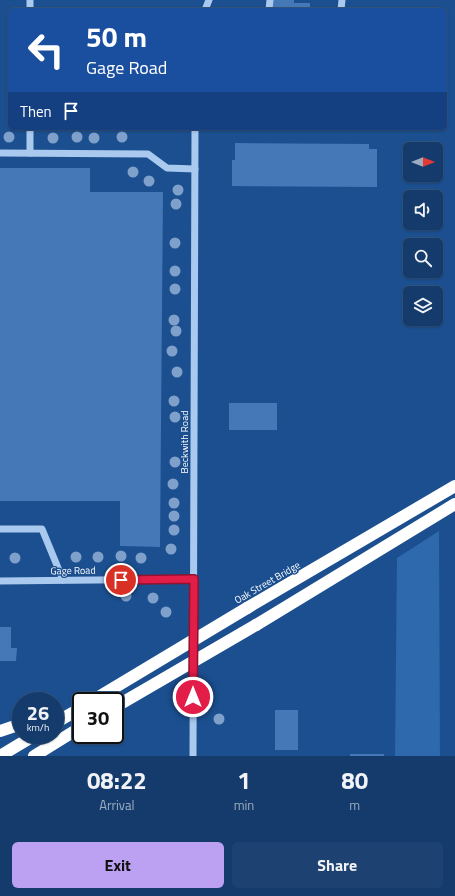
<!DOCTYPE html>
<html lang="en">
<head>
<meta charset="utf-8">
<style>
  :root { --surface:#143b6b; --page:#1d4271; --text:#f1f3f6; --muted:#9dadc1; --line:#33557e; --accent:#bca0f2 }
  body { margin:0; font-family:"Titillium Web",sans-serif; background:var(--page); color:var(--text); height:100vh; display:flex; flex-direction:column; font-size:15px; white-space:nowrap }
  * { box-sizing:border-box; margin:0 }
  p { font-size:13px; color:var(--muted) }
  .icon { flex:none; width:22px; height:22px; fill:none; stroke:currentColor; stroke-width:2; stroke-linecap:round; stroke-linejoin:round }
  .map { position:relative; height:756px; overflow:hidden }
  .sheet { display:flex; flex-direction:column; background:var(--surface); flex:1 }
  .sheet>* { flex:none }
  .banner { position:absolute; left:8px; top:8px; width:439px; height:122px; border-radius:6px; box-shadow:0 1px 3px #0004,0 0 0 1px var(--line); background:#1a4fa0; color:#fff; overflow:hidden }
  .needle { width:26px; rotate:90deg }
  .tools { position:absolute; left:403px; top:142px; display:grid; gap:8px }
  .tools a { display:grid; place-items:center; width:40px; height:40px; border-radius:6px; background:var(--surface); box-shadow:0 1px 3px #0004,0 0 0 1px var(--line); font-size:20px }
  .speed { position:absolute; left:12px; top:692px; display:flex; gap:8px; font-size:20px; font-weight:700; text-align:center }
  .speed>* { display:grid; place-content:center; width:52px; height:52px; border-radius:50%; background:var(--surface); box-shadow:0 1px 3px #0004,0 0 0 1px var(--line); line-height:1 }
  .speed small { font-size:10px; font-weight:400 }
  .speed .limit { border:2px solid #111; border-radius:6px; background:#fff; color:#111 }
  .pin { position:absolute; display:grid; place-items:center; width:34px; height:34px; color:#fff; margin:-17px; border:2px solid #fff; border-radius:50%; box-shadow:0 1px 4px #0007 }
  .me { position:absolute; width:44px; margin:-22px; rotate:0deg; stroke-linejoin:round; filter:drop-shadow(0 0 3px #0008) }
  .turn { display:flex; align-items:center; gap:14px; height:84px; padding:0 12px; font-size:18px }
  .turn .icon { width:52px; height:52px; stroke-width:2.5 }
  .turn b { display:block; font-size:28px; line-height:34px }
  .then { display:flex; align-items:center; height:38px; padding:0 12px; background:#0003; gap:8px; font-size:15px }
  .eta { display:flex; justify-content:space-evenly; align-items:center; height:68px; text-align:center }
  .eta b { font-size:24px; font-weight:700; line-height:28px }
  .cta { display:flex; gap:8px; margin-top:auto; padding:8px 12px }
  .cta a { flex:1; height:46px; border-radius:6px; background:var(--accent); color:#111; font-size:16px; font-weight:700; line-height:46px; text-align:center }
  .cta a+a { background:var(--page); color:var(--text) }
  .map>svg:first-child { display:block }
  .green { fill:#2e69ad }
  .building { fill:#4478b7 }
  .lines { fill:none; stroke-linecap:round; stroke-linejoin:round }
  .minor { stroke:#a9c9ee; stroke-width:7 }
  .highway { stroke:#fff; stroke-width:12 }
  .highway-bridge { stroke:#fff; stroke-width:12 }
  .tree { fill:#7ea0ca }
  .route-casing { stroke:#92132f; stroke-width:10 }
  .route { stroke:#e11d48; stroke-width:7 }
  .labels { text-anchor:middle; stroke-width:3; stroke-linejoin:round; paint-order:stroke }
  .street-label { font-size:10px; fill:#fff; stroke:#1b4f8f }
</style>
</head>
<body>
<div class="map">
<svg width="455" height="756" viewBox="0 0 455 756">
  <rect width="100%" height="100%" fill="#1b4f8f"/>
  <!-- green -->
  <path class="green" d="M 439,531 L 440,756 L 395,756 L 397,558 Z"/>
  <!-- building -->
  <g class="building">
    <path d="M 273,0 L 294,0 L 294,3 L 310,3 L 310,10 L 273,10 Z"/>
    <path d="M 235,143 L 369,144 L 369,149 L 377,149 L 377,187 L 232,186 L 232,160 L 235,160 Z"/>
    <path d="M 0,168 L 90,168 L 90,192 L 163,192 L 160,547 L 120,546 L 120,501 L 0,501 Z"/>
    <rect x="229" y="403" width="48" height="27"/>
    <path d="M 0,627 L 11,627 L 11,648 L 17,648 L 16,661 L 0,661 Z"/>
    <rect x="275" y="710" width="23" height="40"/>
    <rect x="350" y="754" width="34" height="2"/>
  </g>
  <g class="lines">
    <!-- minor -->
    <g class="minor">
      <path d="M 30,10 L 30,0"/>
      <path d="M 205,10 L 209,0"/>
      <path d="M 269,10 L 270,0"/>
      <path d="M 341,10 L 342,0"/>
      <path d="M 0,153 L 148,154 L 167,168 L 195,169"/>
      <path d="M 30,153 L 30,128"/>
      <path d="M 0,529 L 42,529 L 63,580"/>
      <path d="M 0,581 L 194,579"/>
      <path d="M 193,756 L 195,128"/>
    </g>
    <!-- highway -->
    <g class="highway">
      <path d="M 247,608 L 455,486"/>
      <path d="M 256,625 L 455,504"/>
      <path d="M 55,723 L 81,708"/>
      <path d="M 0,731 L 21,724"/>
      <path d="M 0,756 L 35,735"/>
      <path d="M 34,756 L 81,727"/>
    </g>
    <!-- highway-bridge -->
    <g class="highway-bridge">
      <path d="M 92,701 L 247,608"/>
      <path d="M 115,707 L 256,625"/>
    </g>
  </g>
  <!-- trees -->
  <g class="tree">
    <circle cx="9" cy="137" r="5.5"/>
    <circle cx="77" cy="137" r="5.5"/>
    <circle cx="122" cy="137" r="5.5"/>
    <circle cx="53" cy="138" r="5.5"/>
    <circle cx="94" cy="138" r="5.5"/>
    <circle cx="133" cy="172" r="5.5"/>
    <circle cx="149" cy="181" r="5.5"/>
    <circle cx="178" cy="190" r="5.5"/>
    <circle cx="176" cy="204" r="5.5"/>
    <circle cx="175" cy="243" r="5.5"/>
    <circle cx="175" cy="271" r="5.5"/>
    <circle cx="175" cy="289" r="5.5"/>
    <circle cx="174" cy="320" r="5.5"/>
    <circle cx="176" cy="331" r="5.5"/>
    <circle cx="172" cy="351" r="5.5"/>
    <circle cx="177" cy="372" r="5.5"/>
    <circle cx="174" cy="401" r="5.5"/>
    <circle cx="175" cy="417" r="5.5"/>
    <circle cx="175" cy="462" r="5.5"/>
    <circle cx="173" cy="484" r="5.5"/>
    <circle cx="174" cy="503" r="5.5"/>
    <circle cx="174" cy="516" r="5.5"/>
    <circle cx="174" cy="530" r="5.5"/>
    <circle cx="171" cy="549" r="5.5"/>
    <circle cx="121" cy="556" r="5.5"/>
    <circle cx="76" cy="557" r="5.5"/>
    <circle cx="98" cy="557" r="5.5"/>
    <circle cx="15" cy="558" r="5.5"/>
    <circle cx="141" cy="558" r="5.5"/>
    <circle cx="126" cy="596" r="5.5"/>
    <circle cx="153" cy="598" r="5.5"/>
    <circle cx="166" cy="612" r="5.5"/>
    <circle cx="219" cy="719" r="5.5"/>
  </g>
  <g class="lines">
    <defs>
      <path id="route" d="M 121,580 L 194,579 L 193,697"/>
    </defs>
    <!-- route casing -->
    <use href="#route" class="route-casing"/>
    <!-- route -->
    <use href="#route" class="route"/>
  </g>
  <g class="labels">
    <!-- street labels -->
    <g class="street-label">
      <text transform="translate(184 442) rotate(-90)" y="4">Beckwith Road</text>
      <text transform="translate(73 570) rotate(-1)" y="4">Gage Road</text>
      <text transform="translate(267 582) rotate(-30)" y="4">Oak Street Bridge</text>
    </g>
  </g>
</svg>
<div class="tools">
<a><svg class="needle" viewBox="-14 -14 28 28"><path d="M0-13l5 13h-10z" fill="#e53935"/><path d="M0 13l5-13h-10z" fill="#9dadc1"/></svg></a>
<a><svg class="icon" aria-label="sound" viewBox="0 0 24 24"><path d="M4 9h4l5-4v14l-5-4H4zM17 9q2 3 0 6"/></svg></a>
<a><svg class="icon" aria-label="search" viewBox="0 0 24 24"><circle cx="10" cy="10" r="6"/><path d="M15 15l6 6"/></svg></a>
<a><svg class="icon" aria-label="layers" viewBox="0 0 24 24"><path d="M12 4l9 5-9 5-9-5zM3 14l9 5 9-5"/></svg></a>
</div>
<div class="speed"><div>26<small>km/h</small></div><div class="limit">30</div></div>
<div class="pin" style="left:121px;top:580px;background:#d93025"><svg class="icon" aria-label="arrive" viewBox="0 0 24 24"><path d="M6 21V4h12l-3 4 3 4H6"/></svg></div>
<svg class="me" style="left:193px;top:697px" viewBox="-20 -20 40 40"><circle r="17" fill="#e11d48" stroke="#fff" stroke-width="3"/><path d="M0-11L8 9 0 5-8 9z" fill="#fff"/></svg>
<div class="banner">
<div class="turn"><svg class="icon" aria-label="left" viewBox="0 0 24 24"><path d="M17 20v-9H6M10 6l-5 5 5 5"/></svg><div><b>50 m</b>Gage Road</div></div>
<div class="then">Then<svg class="icon" aria-label="arrive" viewBox="0 0 24 24"><path d="M6 21V4h12l-3 4 3 4H6"/></svg></div>
</div>
</div>
<section class="sheet">
<div class="eta">
<div><b>08:22</b><p>Arrival</p></div>
<div><b>1</b><p>min</p></div>
<div><b>80</b><p>m</p></div>
</div>
<div class="cta"><a>Exit</a><a>Share</a></div>
</section>
</body>
</html>
